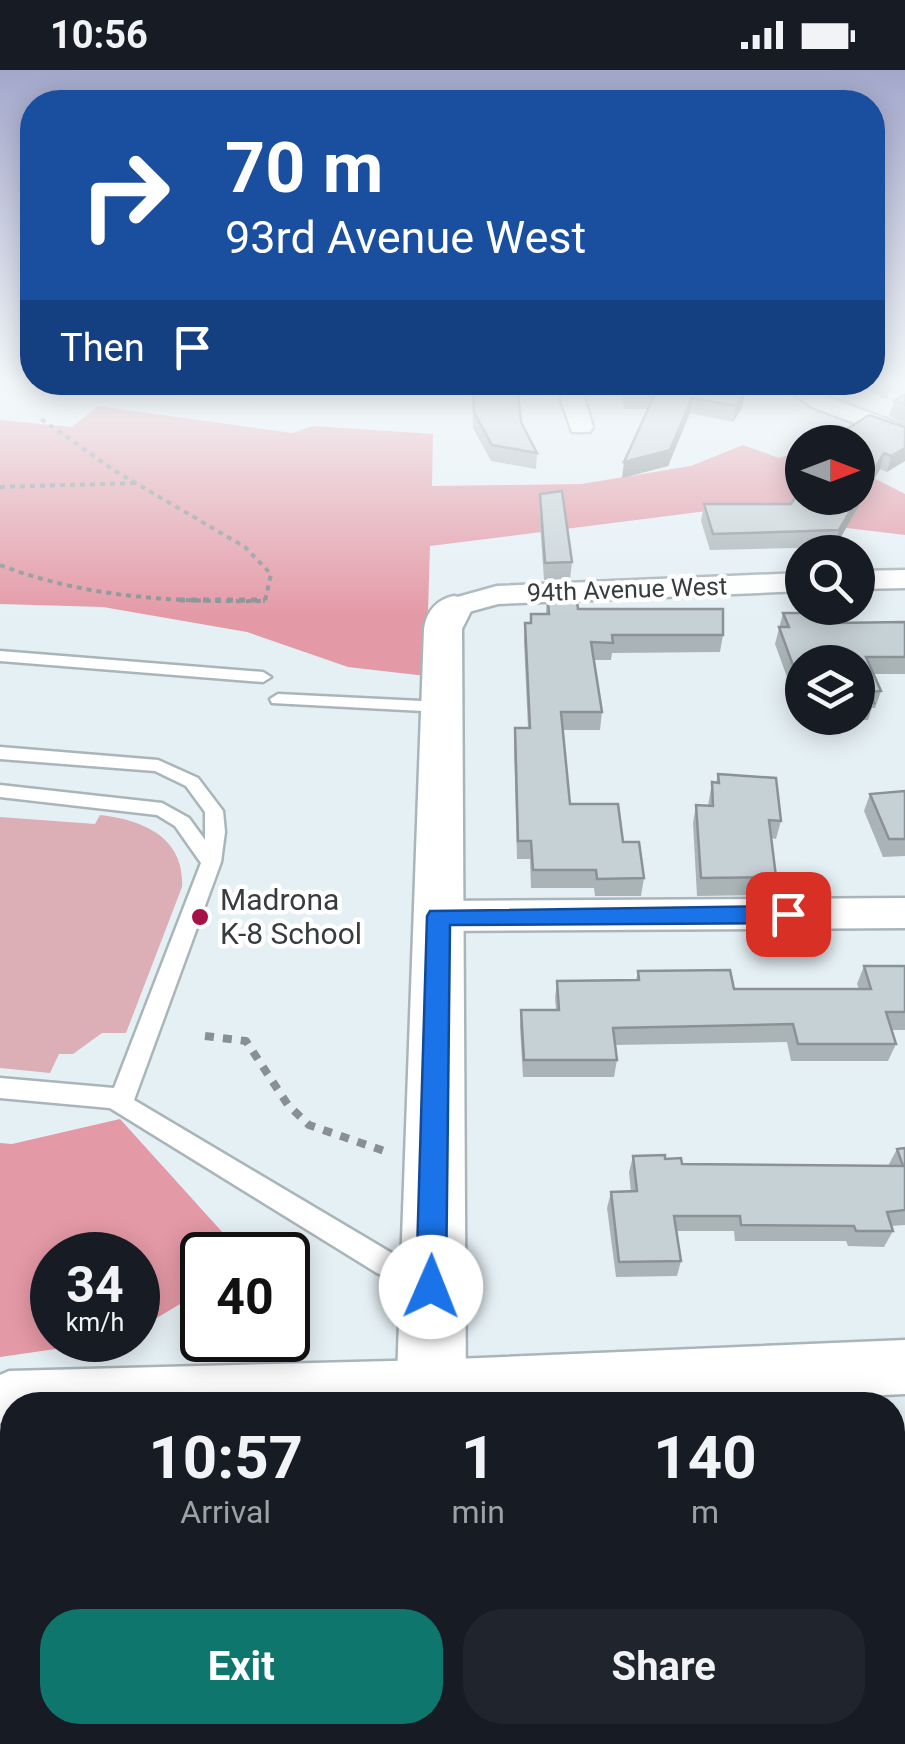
<!DOCTYPE html>
<html lang="en">
<head>
<meta charset="utf-8">
<style>
  :root { --surface:#171b24; --page:#20242c; --text:#f1f3f6; --muted:#9ea1a6; --accent:#0f766e }
  body { margin:0; font-family:Roboto,sans-serif; background:var(--page); color:var(--text); height:100vh; display:flex; flex-direction:column; font-size:38px; white-space:nowrap }
  * { box-sizing:border-box; margin:0 }
  p { font-size:32px; color:var(--muted) }
  .icon { flex:none; width:55px; height:55px; fill:none; stroke:currentColor; stroke-width:2; stroke-linecap:round; stroke-linejoin:round }
  .map { position:relative; flex:1; overflow:hidden }
  .side { position:absolute; left:0px; top:1322px; width:905px; height:352px; display:flex; flex-direction:column; background:var(--surface); border-radius:40px 40px 0 0; box-shadow:0 5px 25px #0003 }
  .side>* { flex:none }
  .banner { position:absolute; left:20px; top:20px; width:865px; height:305px; border-radius:40px; box-shadow:0 5px 25px #0003; background:#1a4fa0; color:#fff; overflow:hidden }
  .needle { width:65px; rotate:90deg }
  .tools { position:absolute; left:785px; top:355px; display:grid; gap:20px }
  .tools a { display:grid; place-items:center; width:90px; height:90px; border-radius:50%; background:var(--surface); box-shadow:0 5px 25px #0003; font-size:50px }
  .speed { position:absolute; left:30px; top:1162px; display:flex; gap:20px; font-size:50px; font-weight:700; text-align:center }
  .speed>* { display:grid; place-content:center; width:130px; height:130px; border-radius:50%; background:var(--surface); box-shadow:0 5px 25px #0003; line-height:1 }
  .speed small { font-size:25px; font-weight:400 }
  .speed .limit { border:5px solid #111; border-radius:15px; background:#fff; color:#111 }
  .pin { position:absolute; display:grid; place-items:center; width:85px; height:85px; color:#fff; margin:-42px; border-radius:20px; box-shadow:0 5px 15px #0006 }
  .me { position:absolute; width:110px; margin:-55px; rotate:1deg; stroke-linejoin:round; filter:drop-shadow(0 0 8px #0008) }
  .turn { display:flex; align-items:center; gap:35px; height:210px; padding:0 40px; font-size:45px }
  .turn .icon { width:130px; height:130px; stroke-width:2.5 }
  .turn b { display:block; font-size:70px; line-height:85px }
  .then { display:flex; align-items:center; height:95px; padding:0 40px; background:#0003; gap:20px; font-size:38px }
  .eta { display:flex; justify-content:space-evenly; align-items:center; height:170px; text-align:center }
  .eta b { font-size:60px; font-weight:700; line-height:70px }
  .button { display:flex; gap:20px; margin-top:auto; padding:20px 40px }
  .button a { flex:1; height:115px; border-radius:40px; background:var(--accent); color:#fff; font-size:40px; font-weight:700; line-height:115px; text-align:center }
  .button a+a { background:var(--page); color:var(--text) }
  .status { display:flex; justify-content:space-between; align-items:center; height:70px; padding:0 50px; background:var(--surface); direction:ltr }
  .status svg { height:28px; fill:currentColor }
  .map>svg:first-child { display:block }
  .green { fill:#dcaeb5 }
  .forest { fill:#e499a6 }
  .lines { fill:none; stroke-linecap:round; stroke-linejoin:round }
  .service-casing { stroke:#aab5b9; stroke-width:5 }
  .minor-casing { stroke:#aab5b9; stroke-width:5 }
  .tertiary-casing { stroke:#aab5b9; stroke-width:5 }
  .path-far2 { stroke:#889093; stroke-width:4; stroke-dasharray:5 5; stroke-linecap:butt }
  .path-far1 { stroke:#889093; stroke-width:5; stroke-dasharray:6 6; stroke-linecap:butt }
  .path { stroke:#889093; stroke-width:8; stroke-dasharray:9 9; stroke-linecap:butt }
  .service { fill:#fff; fill-rule:evenodd }
  .minor { fill:#fff; fill-rule:evenodd }
  .tertiary { fill:#fff; fill-rule:evenodd }
  .wall { fill:#aab4b7; fill-rule:evenodd }
  .shaded-wall { fill:#8b9295 }
  .building { fill:#c6d1d5; stroke:#8b9295; stroke-width:2.5 }
  .route { fill:#1a73e8; stroke:#114b97; stroke-width:2.5 }
  .poi-dot { fill:#a60f47; stroke:#fff; stroke-width:4 }
  .labels { text-anchor:middle; stroke-width:9; stroke-linejoin:round; paint-order:stroke }
  .far-street-label { font-size:25px; fill:#373c3e; stroke:#fff }
  .poi-label { font-size:30px; fill:#373c3e; stroke:#fff; text-anchor:start }
</style>
</head>
<body>
<div class="status"><b>10:56</b><svg viewBox="0 0 49 12"><path d="M0 12V9h3v3zM5 12V6h3v6zM10 12V3h3v9zM15 12V0h3v12zM26 1h20v11H26zM47 4h2v5h-2z"/></svg></div>
<div class="map">
<svg width="905" height="1674" viewBox="0 0 905 1674">
  <rect width="100%" height="100%" fill="#e5f0f5"/>
  <!-- green -->
  <path class="green" d="M 100,745 C 144,750 185,768 182,817 L 126,963 L 102,963 L 73,984 L 59,984 L 50,1003 L 0,998 L 0,747 L 95,754 Z"/>
  <!-- forest -->
  <g class="forest">
    <path d="M 98,336 L 292,363 L 313,356 L 433,364 L 432,416 L 581,414 L 691,396 L 743,375 L 779,388 L 802,381 L 802,428 L 858,428 L 858,400 L 905,424 L 905,465 L 707,441 L 430,476 L 426,606 L 348,597 L 247,562 L 103,537 L 0,534 L 0,350 L 72,357 Z"/>
    <path d="M 120,1049 L 243,1185 L 202,1185 L 202,1221 L 138,1259 L 138,1185 L 52,1185 L 52,1270 L 118,1270 L 0,1287 L 0,1073 L 12,1074 Z"/>
  </g>
  <g class="lines">
    <defs>
      <g id="service">
        <path d="M 0,581 L 263,602 L 271,607 L 263,612 L 0,591 Z"/>
        <path d="M 278,624 L 442,632 L 450,637 L 442,642 L 272,633 L 270,629 Z"/>
        <path d="M 0,677 L 158,690 L 198,708 L 223,741 L 225,762 L 221,792 L 134,1030 L 395,1185 L 434,1205 L 438,1214 L 434,1223 L 425,1226 L 377,1203 L 110,1038 L 0,1028 L 0,1008 L 114,1018 L 201,793 L 175,756 L 157,745 L 0,727 L 0,715 L 162,733 L 189,748 L 205,770 L 205,742 L 186,716 L 155,701 L 0,689 Z"/>
      </g>
      <g id="minor">
        <path d="M 569,313 L 593,313 L 584,327 L 593,357 L 590,362 L 572,362 L 560,327 Z"/>
        <path d="M 779,313 L 807,313 L 828,327 L 905,356 L 905,372 L 812,337 Z"/>
        <path d="M 905,500 L 905,518 L 858,519 L 858,501 Z"/>
        <path d="M 802,503 L 802,521 L 498,534 L 454,546 L 443,543 L 439,537 L 443,531 L 497,516 Z"/>
        <path d="M 905,828 L 905,858 L 438,861 L 424,856 L 418,846 L 424,836 L 438,831 Z"/>
        <path d="M 905,1270 L 905,1324 L 670,1335 L 12,1335 L 12,1357 L 0,1353 L 0,1305 L 9,1301 L 431,1290 Z"/>
      </g>
      <g id="tertiary">
        <path d="M 454,526 L 467,529 L 473,537 L 462,559 L 466,1335 L 396,1335 L 424,559 C 427,541 436,530 454,526 Z"/>
        <path d="M 384,1662 L 468,1662 L 467,1674 L 383,1674 Z"/>
      </g>
    </defs>
    <!-- service casing -->
    <use href="#service" class="service-casing"/>
    <!-- minor casing -->
    <use href="#minor" class="minor-casing"/>
    <!-- tertiary casing -->
    <use href="#tertiary" class="tertiary-casing"/>
    <!-- path-far2 -->
    <g class="path-far2">
      <path d="M 0,417 L 135,413"/>
      <path d="M 0,495 C 86,528 174,532 265,531 L 271,504 L 245,477 L 115,401 L 37,346"/>
    </g>
    <!-- path-far1 -->
    <path class="path-far1" d="M 179,530 L 265,530"/>
    <!-- path -->
    <path class="path" d="M 205,966 L 246,971 L 288,1035 L 309,1055 L 390,1083"/>
    <!-- service -->
    <use href="#service" class="service"/>
    <!-- minor -->
    <use href="#minor" class="minor"/>
    <!-- tertiary -->
    <use href="#tertiary" class="tertiary"/>
  </g>
  <!-- wall -->
  <g class="wall">
    <path d="M 472,313 L 524,313 L 518,320 L 521,352 L 537,383 L 536,399 L 491,391 L 473,358 Z"/>
    <path d="M 618,313 L 741,313 L 742,338 L 733,352 L 690,343 L 668,396 L 622,408 L 648,339 L 625,339 Z"/>
    <path d="M 852,313 L 890,313 L 891,315 L 887,330 Z"/>
    <path d="M 905,324 L 905,353 L 889,346 L 894,331 Z"/>
    <path d="M 905,357 L 887,402 L 880,399 L 835,477 L 710,480 L 701,451 L 704,434 L 791,434 L 847,359 Z"/>
    <path d="M 540,424 L 572,492 L 570,509 L 544,510 L 539,440 Z"/>
    <path d="M 547,519 L 578,539 L 723,565 L 720,582 L 612,583 L 611,590 L 594,590 L 602,642 L 600,660 L 563,660 L 570,734 L 623,772 L 644,808 L 641,826 L 595,826 L 594,818 L 531,818 L 530,789 L 517,789 L 514,676 L 515,658 L 528,658 L 524,571 L 525,553 L 530,553 L 531,544 L 546,544 Z"/>
    <path d="M 783,543 L 832,553 L 905,552 L 905,604 L 873,604 L 881,621 L 875,638 L 872,638 L 868,650 L 803,651 L 775,574 ZM 802,592 L 858,592 L 858,648 L 802,648 Z"/>
    <path d="M 718,704 L 781,751 L 776,769 L 771,768 L 776,807 L 771,825 L 697,826 L 693,753 L 696,735 L 708,736 L 712,712 L 716,713 Z"/>
    <path d="M 905,721 L 905,786 L 883,787 L 864,741 L 870,724 Z"/>
    <path d="M 864,896 L 905,896 L 905,960 L 892,960 L 896,974 L 888,991 L 791,991 L 787,972 L 615,975 L 617,990 L 614,1007 L 523,1007 L 520,957 L 521,940 L 556,940 L 555,928 L 557,911 L 636,910 L 638,901 L 734,919 L 859,919 L 857,914 Z"/>
    <path d="M 905,1078 L 905,1155 L 891,1156 L 893,1161 L 884,1177 L 848,1176 L 846,1171 L 735,1171 L 734,1161 L 677,1161 L 681,1191 L 677,1206 L 616,1207 L 607,1138 L 611,1122 L 631,1122 L 629,1102 L 633,1086 L 665,1089 L 682,1094 L 888,1096 L 897,1079 Z"/>
    <path d="M 905,1421 L 905,1466 L 897,1430 Z"/>
    <path d="M 691,1662 L 810,1662 L 812,1674 L 692,1674 Z"/>
  </g>
  <!-- shaded-wall -->
  <g class="shaded-wall">
    <path d="M 745,323 L 742,338 L 733,352 L 736,336 Z"/>
    <path d="M 692,328 L 690,343 L 668,396 L 622,408 L 624,392 Z"/>
    <path d="M 905,378 L 905,391 L 887,402 L 891,386 Z"/>
    <path d="M 884,383 L 880,399 L 835,477 L 839,460 Z"/>
    <path d="M 0,1533 L 12,1542 L 0,1595 Z"/>
  </g>
  <!-- building -->
  <g class="building">
    <path d="M 473,313 L 517,313 L 521,352 L 537,383 L 492,375 L 474,342 Z"/>
    <path d="M 623,313 L 741,313 L 745,323 L 736,336 L 692,328 L 670,380 L 624,392 L 655,324 L 626,324 Z"/>
    <path d="M 905,324 L 905,335 L 894,331 Z"/>
    <path d="M 869,345 L 905,357 L 905,378 L 891,386 L 884,383 L 839,460 L 713,464 L 704,434 L 791,434 L 802,416 L 802,428 L 858,428 L 858,372 L 829,372 L 840,356 L 847,359 Z"/>
    <path d="M 562,421 L 572,492 L 545,493 L 540,424 Z"/>
    <path d="M 575,518 L 578,539 L 723,539 L 723,565 L 612,565 L 613,573 L 591,572 L 602,642 L 561,642 L 570,734 L 618,734 L 623,772 L 639,772 L 644,808 L 597,809 L 596,800 L 533,800 L 531,771 L 518,771 L 515,658 L 530,658 L 525,553 L 531,553 L 531,544 L 549,544 L 547,519 Z"/>
    <path d="M 783,543 L 827,543 L 832,553 L 905,552 L 905,587 L 866,587 L 881,621 L 869,622 L 874,633 L 858,633 L 858,592 L 802,592 L 802,620 L 779,557 L 789,557 Z"/>
    <path d="M 718,704 L 776,708 L 781,751 L 769,750 L 776,807 L 701,808 L 696,735 L 713,736 L 712,712 L 719,713 Z"/>
    <path d="M 905,721 L 905,769 L 889,769 L 870,724 Z"/>
    <path d="M 864,896 L 905,896 L 905,942 L 886,942 L 896,974 L 798,974 L 793,954 L 613,958 L 617,990 L 524,990 L 521,940 L 559,940 L 557,911 L 639,910 L 638,901 L 730,900 L 734,919 L 871,919 Z"/>
    <path d="M 905,1078 L 905,1140 L 887,1142 L 893,1161 L 856,1161 L 854,1156 L 741,1155 L 740,1146 L 674,1146 L 681,1191 L 619,1192 L 611,1122 L 637,1121 L 633,1086 L 665,1085 L 665,1089 L 681,1088 L 682,1094 L 903,1096 L 897,1079 Z"/>
    <path d="M 698,1662 L 810,1662 L 812,1674 L 700,1674 Z"/>
  </g>
  <!-- sky -->
  <linearGradient id="sky" x2="0" y2="1"><stop stop-color="#a3a7cb"/><stop offset="0.57" stop-color="#f3f8fa"/><stop offset="1" stop-color="#f3f8fa" stop-opacity="0"/></linearGradient>
  <rect width="905" height="547" fill="url(#sky)"/>
  <!-- route -->
  <path class="route" d="M 788,836 L 800,844 L 788,853 L 450,855 L 446,1217 L 442,1227 L 431,1231 L 421,1227 L 416,1217 L 427,846 L 430,841 Z"/>
  <!-- markers -->
  <circle class="poi-dot" cx="200" cy="847" r="10"/>
  <g class="labels">
    <!-- far-street labels -->
    <g class="far-street-label">
      <text transform="translate(627 519) rotate(-2)" y="9">94th Avenue West</text>
    </g>
    <!-- poi labels -->
    <g class="poi-label">
      <text x="220" y="840">Madrona<tspan x="220" dy="34">K-8 School</tspan></text>
    </g>
  </g>
</svg>
<div class="tools">
<a><svg class="needle" viewBox="-14 -14 28 28"><path d="M0-13l5 13h-10z" fill="#e53935"/><path d="M0 13l5-13h-10z" fill="#9ea1a6"/></svg></a>
<a><svg class="icon" aria-label="search" viewBox="0 0 24 24"><circle cx="10" cy="10" r="6"/><path d="M15 15l6 6"/></svg></a>
<a><svg class="icon" aria-label="layers" viewBox="0 0 24 24"><path d="M12 4l9 5-9 5-9-5zM3 14l9 5 9-5"/></svg></a>
</div>
<div class="speed"><div>34<small>km/h</small></div><div class="limit">40</div></div>
<div class="pin" style="left:788px;top:844px;background:#d93025"><svg class="icon" aria-label="arrive" viewBox="0 0 24 24"><path d="M6 21V4h12l-3 4 3 4H6"/></svg></div>
<svg class="me" style="left:431px;top:1217px" viewBox="-20 -20 40 40"><circle r="19" fill="#fff"/><path d="M0-13L10 11 0 6-10 11z" fill="#1a73e8"/></svg>
<div class="banner">
<div class="turn"><svg class="icon" aria-label="right" viewBox="0 0 24 24"><path d="M7 20v-9h11M14 6l5 5-5 5"/></svg><div><b>70 m</b>93rd Avenue West</div></div>
<div class="then">Then<svg class="icon" aria-label="arrive" viewBox="0 0 24 24"><path d="M6 21V4h12l-3 4 3 4H6"/></svg></div>
</div>
<section class="side">
<div class="eta">
<div><b>10:57</b><p>Arrival</p></div>
<div><b>1</b><p>min</p></div>
<div><b>140</b><p>m</p></div>
</div>
<div class="button"><a>Exit</a><a>Share</a></div>
</section>
</div>
</body>
</html>
